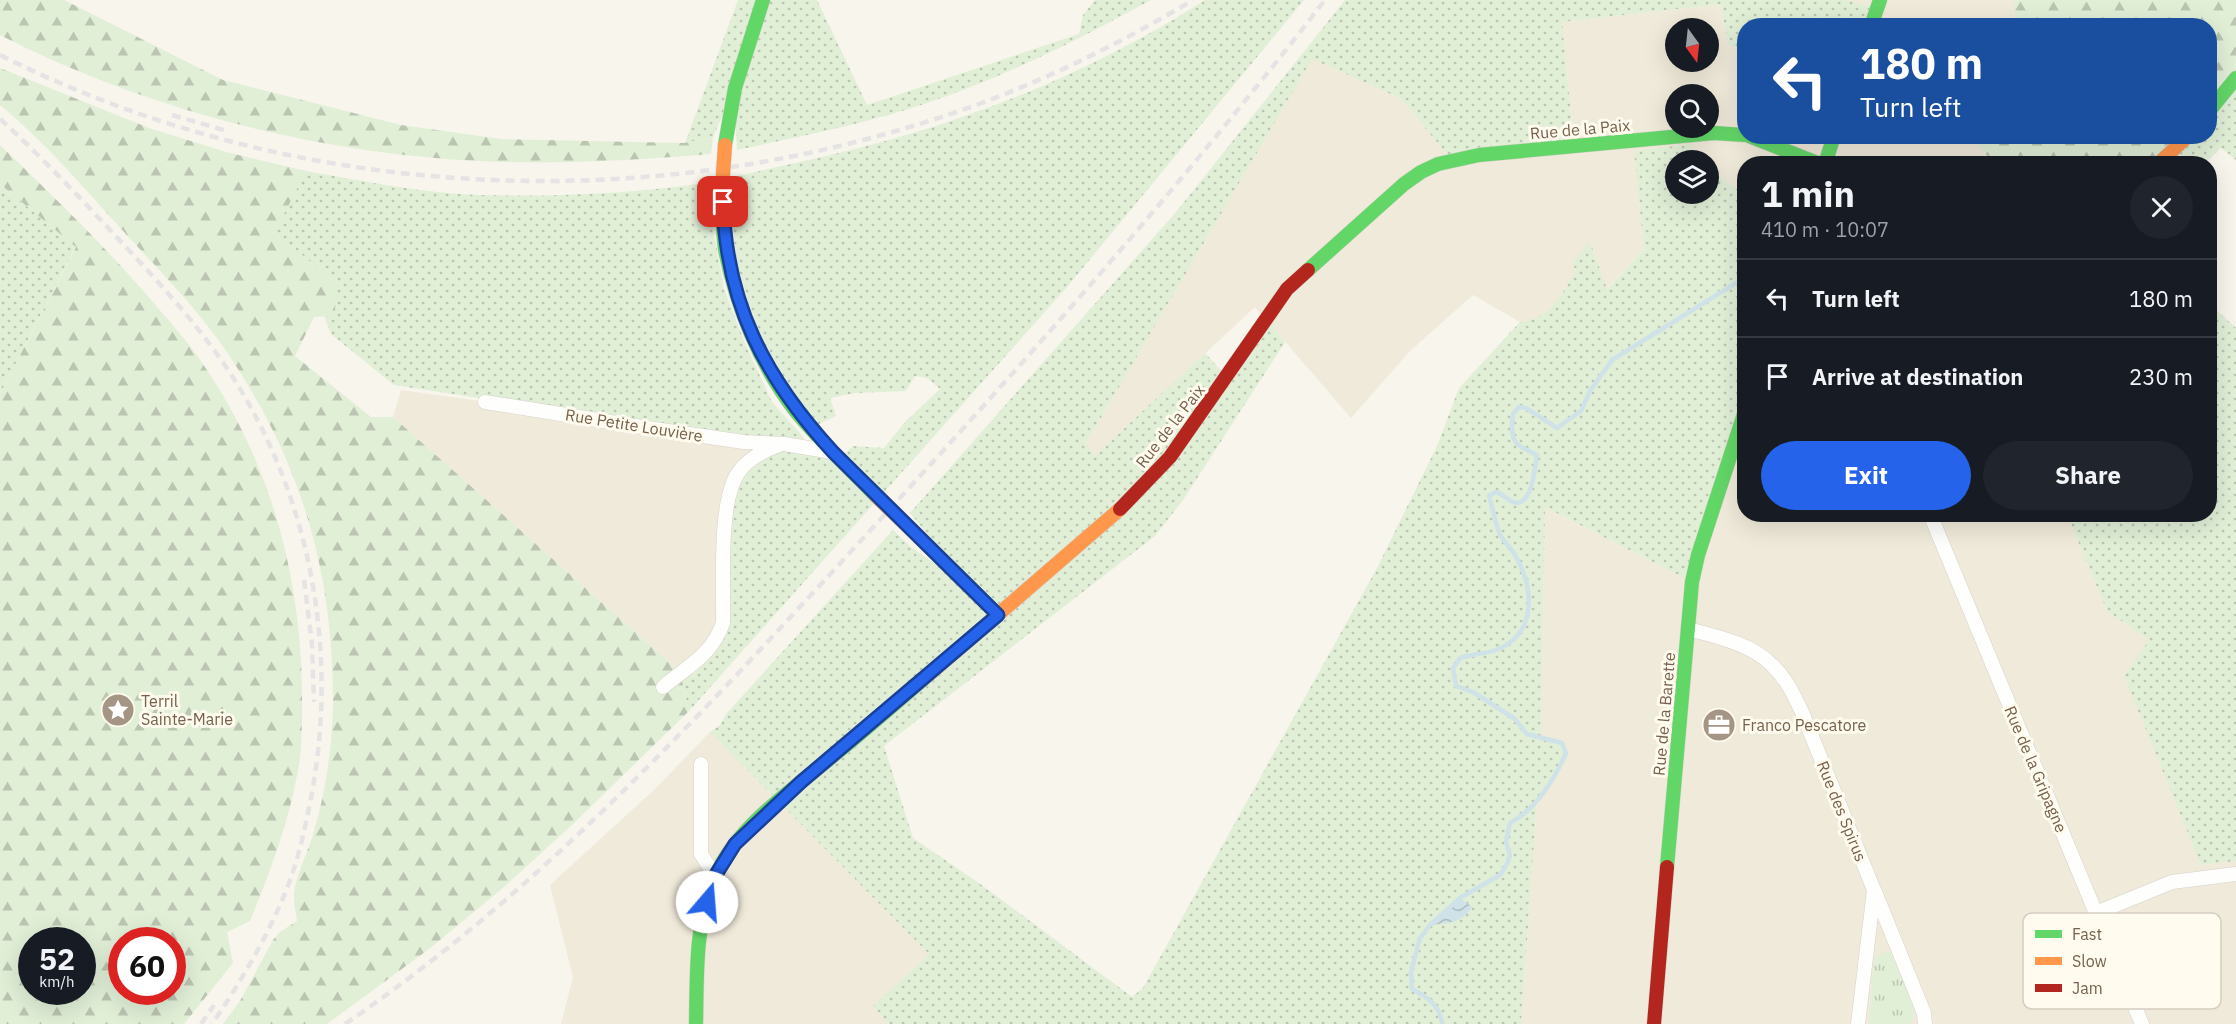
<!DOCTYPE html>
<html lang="en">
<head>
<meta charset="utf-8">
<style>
  :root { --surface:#171b24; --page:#20242c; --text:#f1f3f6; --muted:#9ea1a6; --line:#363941; --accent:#2563eb }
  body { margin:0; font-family:"IBM Plex Sans",sans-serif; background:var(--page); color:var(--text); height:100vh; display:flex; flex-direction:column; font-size:22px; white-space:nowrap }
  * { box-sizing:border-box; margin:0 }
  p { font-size:20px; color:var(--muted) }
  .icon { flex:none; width:33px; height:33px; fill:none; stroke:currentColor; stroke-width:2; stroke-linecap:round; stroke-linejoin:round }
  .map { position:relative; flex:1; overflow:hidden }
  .drawer { position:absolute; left:1737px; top:156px; width:480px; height:366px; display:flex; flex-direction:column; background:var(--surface); border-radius:24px; box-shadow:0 6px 24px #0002 }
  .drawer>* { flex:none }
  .guide { position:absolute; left:1737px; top:18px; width:480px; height:126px; border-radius:24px; box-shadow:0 6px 24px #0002; background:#1a4fa0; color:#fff; overflow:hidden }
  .needle { width:39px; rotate:165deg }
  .tools { position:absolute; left:1665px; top:18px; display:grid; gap:12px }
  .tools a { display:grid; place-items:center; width:54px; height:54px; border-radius:50%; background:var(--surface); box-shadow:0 6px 24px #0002; font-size:30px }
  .speed { position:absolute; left:18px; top:927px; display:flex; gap:12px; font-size:30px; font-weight:700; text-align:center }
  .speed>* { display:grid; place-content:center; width:78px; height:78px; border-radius:50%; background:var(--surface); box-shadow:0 6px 24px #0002; line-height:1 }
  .speed small { font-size:15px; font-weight:400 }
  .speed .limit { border:9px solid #d22; background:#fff; color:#111 }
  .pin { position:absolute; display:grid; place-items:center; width:51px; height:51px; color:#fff; margin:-26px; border-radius:12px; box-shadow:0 3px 9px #0006 }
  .me { position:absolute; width:66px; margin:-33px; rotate:18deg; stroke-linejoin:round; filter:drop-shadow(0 0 4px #0008) }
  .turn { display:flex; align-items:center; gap:21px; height:126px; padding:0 24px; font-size:27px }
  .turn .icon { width:78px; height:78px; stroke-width:2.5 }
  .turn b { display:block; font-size:42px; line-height:51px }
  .round { display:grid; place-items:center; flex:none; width:63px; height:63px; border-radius:32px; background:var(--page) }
  .headline { display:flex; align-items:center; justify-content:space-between; height:102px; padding:0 24px }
  h1 { font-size:36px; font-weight:700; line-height:45px }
  .action { display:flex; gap:12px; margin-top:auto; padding:12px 24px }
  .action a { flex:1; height:69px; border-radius:36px; background:var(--accent); color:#fff; font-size:24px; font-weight:700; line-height:69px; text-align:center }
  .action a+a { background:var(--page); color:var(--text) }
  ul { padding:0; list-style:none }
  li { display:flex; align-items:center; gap:18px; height:78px; padding:0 24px; border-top:2px solid var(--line) }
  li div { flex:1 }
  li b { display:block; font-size:22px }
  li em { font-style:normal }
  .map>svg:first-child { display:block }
  .residential { fill:#f0eada; fill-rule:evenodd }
  .grass { fill:url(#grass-dots) }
  .forest { fill:url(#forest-firs); fill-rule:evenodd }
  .park { fill:url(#park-tufts) }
  .water { fill:url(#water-waves) }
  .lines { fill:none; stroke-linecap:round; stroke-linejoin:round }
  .stream { stroke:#cee2e8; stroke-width:4.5 }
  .street-casing { stroke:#d7d2cb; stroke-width:15 }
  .fast-casing { stroke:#d8d2ca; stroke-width:15 }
  .slow-casing { stroke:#d8d2ca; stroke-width:15 }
  .jam-casing { stroke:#d8d2ca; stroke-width:15 }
  .street { stroke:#fefefc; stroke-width:14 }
  .fast { stroke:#63d668; stroke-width:14 }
  .slow { stroke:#ff974d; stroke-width:14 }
  .jam { stroke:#b3261e; stroke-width:14 }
  .rail { stroke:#e6e3e5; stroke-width:4.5; stroke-dasharray:9 6; stroke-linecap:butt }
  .slow-bridge-casing { stroke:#d8d2ca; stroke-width:15; stroke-linecap:butt }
  .slow-bridge { stroke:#ff974d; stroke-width:14 }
  .route-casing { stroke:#184099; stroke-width:15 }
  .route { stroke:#2563eb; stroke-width:10 }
  .labels { text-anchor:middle; stroke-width:6; stroke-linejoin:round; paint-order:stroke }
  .street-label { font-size:16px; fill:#77614c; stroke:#fffbef }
  .poi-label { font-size:16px; fill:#77614c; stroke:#fffbef; text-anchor:start }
  .key { fill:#fffbef; stroke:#d6cdbe; stroke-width:1.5 }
  .key-label { font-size:16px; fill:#77614c }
</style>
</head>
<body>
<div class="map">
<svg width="2236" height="1024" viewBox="0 0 2236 1024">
  <defs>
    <pattern id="grass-dots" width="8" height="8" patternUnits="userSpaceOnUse" patternTransform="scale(1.5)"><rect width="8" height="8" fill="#e1efd7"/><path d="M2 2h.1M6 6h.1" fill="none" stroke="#bbc5b1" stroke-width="1.8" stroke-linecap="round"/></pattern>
    <pattern id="forest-firs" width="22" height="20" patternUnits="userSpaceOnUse" patternTransform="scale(1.5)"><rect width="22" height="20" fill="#e1efd7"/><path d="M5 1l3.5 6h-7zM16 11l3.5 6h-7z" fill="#bbc5b1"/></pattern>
    <pattern id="park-tufts" width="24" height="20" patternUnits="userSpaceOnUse" patternTransform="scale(1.5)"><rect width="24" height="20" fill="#e1efd7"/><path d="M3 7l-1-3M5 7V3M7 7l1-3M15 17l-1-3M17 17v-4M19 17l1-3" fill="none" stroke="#bbc5b1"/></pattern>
    <pattern id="water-waves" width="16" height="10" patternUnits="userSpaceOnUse" patternTransform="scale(1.5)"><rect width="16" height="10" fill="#cee2e8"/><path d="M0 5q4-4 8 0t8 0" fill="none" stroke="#acbbbe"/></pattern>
  </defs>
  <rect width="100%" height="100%" fill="#f7f5ec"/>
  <!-- residential -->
  <g class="residential">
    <path d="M 1846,0 L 2014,0 L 2016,25 L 1871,25 Z"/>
    <path d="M 1722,4 L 1728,45 L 1744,50 L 1744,136 L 1970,137 L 1994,163 L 1744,164 L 1744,195 L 1709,167 L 1708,160 L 1700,160 L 1693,154 L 1635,157 L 1644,249 L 1606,289 L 1590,242 L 1567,287 L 1555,303 L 1543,315 L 1531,321 L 1520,322 L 1473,295 L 1410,351 L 1351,418 L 1255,307 L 1095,456 L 1086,443 L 1312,58 L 1400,98 L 1452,160 L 1574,145 L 1562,22 ZM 1676,28 L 1708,28 L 1708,62 L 1676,62 ZM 1676,94 L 1708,94 L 1708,128 L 1676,128 Z"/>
    <path d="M 401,390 L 784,444 L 723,623 L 680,672 L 393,417 Z"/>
    <path d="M 1744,414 L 1744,514 L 2067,515 L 2107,611 L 2149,640 L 2201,865 L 2236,861 L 2236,1024 L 1521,1024 L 1537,801 L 1561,765 L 1566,753 L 1553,740 L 1541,738 L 1545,507 L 1692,582 Z"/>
    <path d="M 710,732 L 929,954 L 873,1006 L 889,1024 L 561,1024 L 573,977 L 550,885 L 656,788 Z"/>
  </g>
  <!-- grass -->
  <g class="grass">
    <path d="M 738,0 L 817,0 L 867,105 L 1079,34 L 1083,15 L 1095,0 L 1151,0 C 1078,40 1006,76 927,103 C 866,124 801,136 737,150 L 734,89 L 713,137 L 685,143 Z"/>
    <path d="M 1205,0 L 1304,0 L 1067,287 L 689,711 L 680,672 L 720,632 L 725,512 L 737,473 L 784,444 L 839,459 L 853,446 L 884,448 L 905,422 L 940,389 L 927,378 L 915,376 L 906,391 L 855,393 L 830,398 L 836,416 L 810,428 L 778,385 L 725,246 L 737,176 C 795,163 853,151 910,134 C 1013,103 1115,58 1205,0 Z"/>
    <path d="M 1345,0 L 1846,0 L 1877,9 L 1871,25 L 1744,26 L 1744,50 L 1728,45 L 1721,4 L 1562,22 L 1574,146 L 1452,160 L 1400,98 L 1312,59 L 1086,443 L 1095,456 L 1205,353 L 1227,377 L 1267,319 L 1285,342 L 1183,500 L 1155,536 L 884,746 L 913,838 L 983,886 L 1132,997 L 1143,988 L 1377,568 L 1437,446 L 1459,388 L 1520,322 C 1549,320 1563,293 1576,270 L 1572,263 L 1590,242 L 1607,289 L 1644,249 L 1634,151 L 1692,144 L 1693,154 L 1700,160 L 1676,160 L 1676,194 L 1708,194 L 1709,167 L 1744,195 L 1744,414 L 1692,582 L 1545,507 L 1541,738 L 1562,743 L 1566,753 L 1561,765 L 1537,801 L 1521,1024 L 889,1024 L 873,1006 L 929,954 L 710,732 L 720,725 L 727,713 L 893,530 L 912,548 L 975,591 L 910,513 L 1177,211 Z"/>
    <path d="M 2236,78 L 2236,160 L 2221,148 L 2205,163 L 2158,164 L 2188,137 L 2210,136 L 2210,110 Z"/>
    <path d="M 306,171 C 363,181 421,193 478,195 C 554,197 635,194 710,182 L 713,228 L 724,289 L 746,346 L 772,402 L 805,439 L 745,439 L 394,385 L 331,334 L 324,316 L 335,315 L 274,232 Z"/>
    <path d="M 0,184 L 76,246 L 0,394 Z"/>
    <path d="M 2210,304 L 2236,328 L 2236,861 L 2201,865 L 2124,676 L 2149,640 L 2107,611 L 2067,515 L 2210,514 Z"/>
  </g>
  <!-- forest -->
  <g class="forest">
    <path d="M 0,0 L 64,0 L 223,80 L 401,125 L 501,139 L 684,143 L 713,137 L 711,154 C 634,160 557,165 480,161 C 318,154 145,109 0,35 Z"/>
    <path d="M 2014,0 L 2236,0 L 2236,78 L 2210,110 L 2210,26 L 2016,25 Z"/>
    <path d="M 0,68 L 149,128 L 226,152 L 306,171 L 275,232 L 336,283 L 335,316 L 314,317 L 295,356 L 371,417 L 393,417 L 680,672 L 689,711 L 572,825 L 504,887 L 429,949 L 327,1024 L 223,1024 L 240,1001 L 273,940 L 280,932 L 297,921 C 296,913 294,905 294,897 C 293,881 310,848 314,831 C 326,791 332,747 333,706 C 334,569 299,453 219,341 C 191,302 157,268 124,232 C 85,189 45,142 0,105 Z"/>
    <path d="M 1970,137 L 2188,137 L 2158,164 L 1994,163 Z"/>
    <path d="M 0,145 C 52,195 104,245 152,301 C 167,319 184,337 198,357 C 268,456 300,568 302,689 C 302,715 303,744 298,770 C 289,822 270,872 250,921 L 227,932 L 233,963 L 184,1024 L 0,1024 L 0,394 L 76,247 L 0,184 ZM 82,940 L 82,992 L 32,992 L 32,940 ZM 172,940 L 172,992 L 122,992 L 122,940 Z"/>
  </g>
  <!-- park -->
  <path class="park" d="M 1891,952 L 1895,956 C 1902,974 1923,1008 1910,1024 L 1869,1024 L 1874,959 L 1881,953 Z"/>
  <!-- water -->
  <path class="water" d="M 1460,898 L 1472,907 C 1461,924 1448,923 1430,925 Z"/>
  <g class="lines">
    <!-- stream -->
    <path class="stream" d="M 1442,1024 C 1441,1006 1427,997 1412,989 L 1411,972 L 1420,938 L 1430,925 L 1460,898 L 1500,875 L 1507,864 L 1510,855 L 1506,842 L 1510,823 C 1536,809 1554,780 1566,753 L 1562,743 L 1527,734 L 1515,719 L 1473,692 L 1456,686 L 1453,668 L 1460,658 C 1471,654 1485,654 1496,650 C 1538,634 1534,587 1515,555 C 1511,547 1502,541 1499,532 C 1495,521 1493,508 1489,496 L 1496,492 C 1502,494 1507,499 1513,502 C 1532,509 1535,467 1537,455 C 1513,444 1510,442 1513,414 L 1519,407 L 1526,408 L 1557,428 L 1581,411 L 1590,391 L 1612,360 L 1744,278"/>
    <defs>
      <g id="street">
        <path d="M 485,402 L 654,429 L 744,442 L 784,444 L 833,452"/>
        <path d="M 1930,514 L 2142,1024"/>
        <path d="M 1688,629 C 1715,636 1752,644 1772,665 C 1786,678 1794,695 1802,712 L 1874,890 L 1858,1024"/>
        <path d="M 663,687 C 688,666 712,655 723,623 C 724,585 718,503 738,473 C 747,459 763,451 779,445"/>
        <path d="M 701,764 L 701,854 L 715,876"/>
        <path d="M 1875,892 L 1924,1013 L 1925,1024"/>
        <path d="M 2096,913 L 2172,882 L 2236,874"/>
      </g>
      <g id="fast">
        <path d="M 1871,26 L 1880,0"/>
        <path d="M 2210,110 L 2236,78"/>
        <path d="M 1749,136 L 1820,164"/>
        <path d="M 725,145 L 735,88 L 763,0"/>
        <path d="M 1825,164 L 1834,136"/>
        <path d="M 722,189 C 723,209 722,229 725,249 C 736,305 759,363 794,409 C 819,440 848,467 876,496"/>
        <path d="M 1308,270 L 1404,184 L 1421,172 L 1438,164 L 1479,155 L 1714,133 L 1744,135"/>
        <path d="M 916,534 L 998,615"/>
        <path d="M 1667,867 L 1692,582 L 1698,555 L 1744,414"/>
        <path d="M 696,1024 C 697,977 695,928 712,884 C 732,829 790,792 833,756 C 865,730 896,703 927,676"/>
      </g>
      <g id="slow">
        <path d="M 2158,164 L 2188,136"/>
        <path d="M 927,676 L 1120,509"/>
      </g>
      <g id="jam">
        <path d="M 1120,509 L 1170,457 L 1287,289 L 1308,270"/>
        <path d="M 1654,1024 L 1667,867"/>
      </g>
    </defs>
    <!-- street casing -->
    <use href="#street" class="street-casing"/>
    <!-- fast casing -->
    <use href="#fast" class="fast-casing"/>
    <!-- slow casing -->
    <use href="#slow" class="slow-casing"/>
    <!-- jam casing -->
    <use href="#jam" class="jam-casing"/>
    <!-- street -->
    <use href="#street" class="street"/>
    <!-- fast -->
    <use href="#fast" class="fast"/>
    <!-- slow -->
    <use href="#slow" class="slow"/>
    <!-- jam -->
    <use href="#jam" class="jam"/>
    <!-- rail -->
    <g class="rail">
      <path d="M 0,55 C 287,199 628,218 932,120 C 1024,91 1111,49 1193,0"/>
      <path d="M 172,115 L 227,131"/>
      <path d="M 0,119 C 44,159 84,202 124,245 C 166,290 207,335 239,387 C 315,512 339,665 309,808 C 304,833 298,859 289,883 C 270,933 242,980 212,1024"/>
      <path d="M 304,580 L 312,644 L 314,702"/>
      <path d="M 201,1024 L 214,1005"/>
      <path d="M 345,1024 C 539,892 697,719 855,547 C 1018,370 1177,191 1325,0"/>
    </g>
    <defs>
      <g id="slow-bridge">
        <path d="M 722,189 L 725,145"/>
        <path d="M 876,496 L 916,534"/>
      </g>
    </defs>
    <!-- slow-bridge casing -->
    <use href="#slow-bridge" class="slow-bridge-casing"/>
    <!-- slow-bridge -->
    <use href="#slow-bridge" class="slow-bridge"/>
  </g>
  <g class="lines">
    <defs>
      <path id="route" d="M 707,902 L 715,876 L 735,844 L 801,782 L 998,615 L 833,452 C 765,378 726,304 723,202"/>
    </defs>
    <!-- route casing -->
    <use href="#route" class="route-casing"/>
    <!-- route -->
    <use href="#route" class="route"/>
  </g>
  <!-- icons -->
  <defs>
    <symbol id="sight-disc" viewBox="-11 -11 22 22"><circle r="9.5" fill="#a49584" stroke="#fffbef"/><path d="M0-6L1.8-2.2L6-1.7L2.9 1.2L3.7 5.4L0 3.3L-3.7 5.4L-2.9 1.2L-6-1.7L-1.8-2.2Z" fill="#fff"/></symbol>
    <symbol id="office-disc" viewBox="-11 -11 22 22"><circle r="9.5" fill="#a49584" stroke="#fffbef"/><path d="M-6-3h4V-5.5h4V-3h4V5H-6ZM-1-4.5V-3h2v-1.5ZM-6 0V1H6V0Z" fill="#fff"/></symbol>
  </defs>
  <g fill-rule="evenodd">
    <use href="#sight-disc" x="99" y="691" width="38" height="38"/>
    <use href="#office-disc" x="1700" y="706" width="38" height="38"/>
  </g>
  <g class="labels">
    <!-- street labels -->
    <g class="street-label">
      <text transform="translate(1580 129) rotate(-5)" y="6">Rue de la Paix</text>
      <text transform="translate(634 425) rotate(9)" y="6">Rue Petite Louvière</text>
      <text transform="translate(1170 426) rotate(-52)" y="6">Rue de la Paix</text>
      <text transform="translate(1664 714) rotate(-85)" y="6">Rue de la Barette</text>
      <text transform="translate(2036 769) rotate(67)" y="6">Rue de la Gripagne</text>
      <text transform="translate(1842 811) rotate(68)" y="6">Rue des Spirus</text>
    </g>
    <!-- poi labels -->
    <g class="poi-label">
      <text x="141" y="707">Terril<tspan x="141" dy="18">Sainte-Marie</tspan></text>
      <text x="1742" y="731">Franco Pescatore</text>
    </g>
  </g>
  <!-- legend -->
  <rect x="2023" y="913" width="198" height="96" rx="9" class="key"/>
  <rect x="2035" y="930" width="27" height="8" fill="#63d668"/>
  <rect x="2035" y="957" width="27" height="8" fill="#ff974d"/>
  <rect x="2035" y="984" width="27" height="8" fill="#b3261e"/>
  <g class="key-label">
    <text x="2072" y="940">Fast</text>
    <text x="2072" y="967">Slow</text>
    <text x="2072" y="994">Jam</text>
  </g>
</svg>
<div class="tools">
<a><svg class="needle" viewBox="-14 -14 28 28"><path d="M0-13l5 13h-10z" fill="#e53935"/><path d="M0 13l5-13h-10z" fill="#9ea1a6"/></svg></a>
<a><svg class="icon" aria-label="search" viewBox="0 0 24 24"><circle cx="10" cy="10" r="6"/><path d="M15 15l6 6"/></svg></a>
<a><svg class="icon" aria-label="layers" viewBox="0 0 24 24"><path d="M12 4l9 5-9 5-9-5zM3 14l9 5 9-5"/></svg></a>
</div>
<div class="speed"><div>52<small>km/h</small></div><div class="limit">60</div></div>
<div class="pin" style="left:723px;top:202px;background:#d93025"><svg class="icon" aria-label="arrive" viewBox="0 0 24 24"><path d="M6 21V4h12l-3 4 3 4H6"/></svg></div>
<svg class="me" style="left:707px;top:902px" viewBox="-20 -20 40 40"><circle r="19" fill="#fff"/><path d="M0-13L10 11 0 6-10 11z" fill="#2563eb"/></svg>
<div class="guide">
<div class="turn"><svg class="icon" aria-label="left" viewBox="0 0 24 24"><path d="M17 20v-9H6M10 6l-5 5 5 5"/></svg><div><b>180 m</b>Turn left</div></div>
</div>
<section class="drawer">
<div class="headline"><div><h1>1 min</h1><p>410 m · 10:07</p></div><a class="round"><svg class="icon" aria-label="close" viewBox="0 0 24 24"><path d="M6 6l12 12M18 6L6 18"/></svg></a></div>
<ul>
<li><svg class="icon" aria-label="left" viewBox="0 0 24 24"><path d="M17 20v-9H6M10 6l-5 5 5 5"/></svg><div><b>Turn left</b></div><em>180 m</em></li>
<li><svg class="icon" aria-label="arrive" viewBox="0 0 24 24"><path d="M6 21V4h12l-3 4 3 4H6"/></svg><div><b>Arrive at destination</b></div><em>230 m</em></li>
</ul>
<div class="action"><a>Exit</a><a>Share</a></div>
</section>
</div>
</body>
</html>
